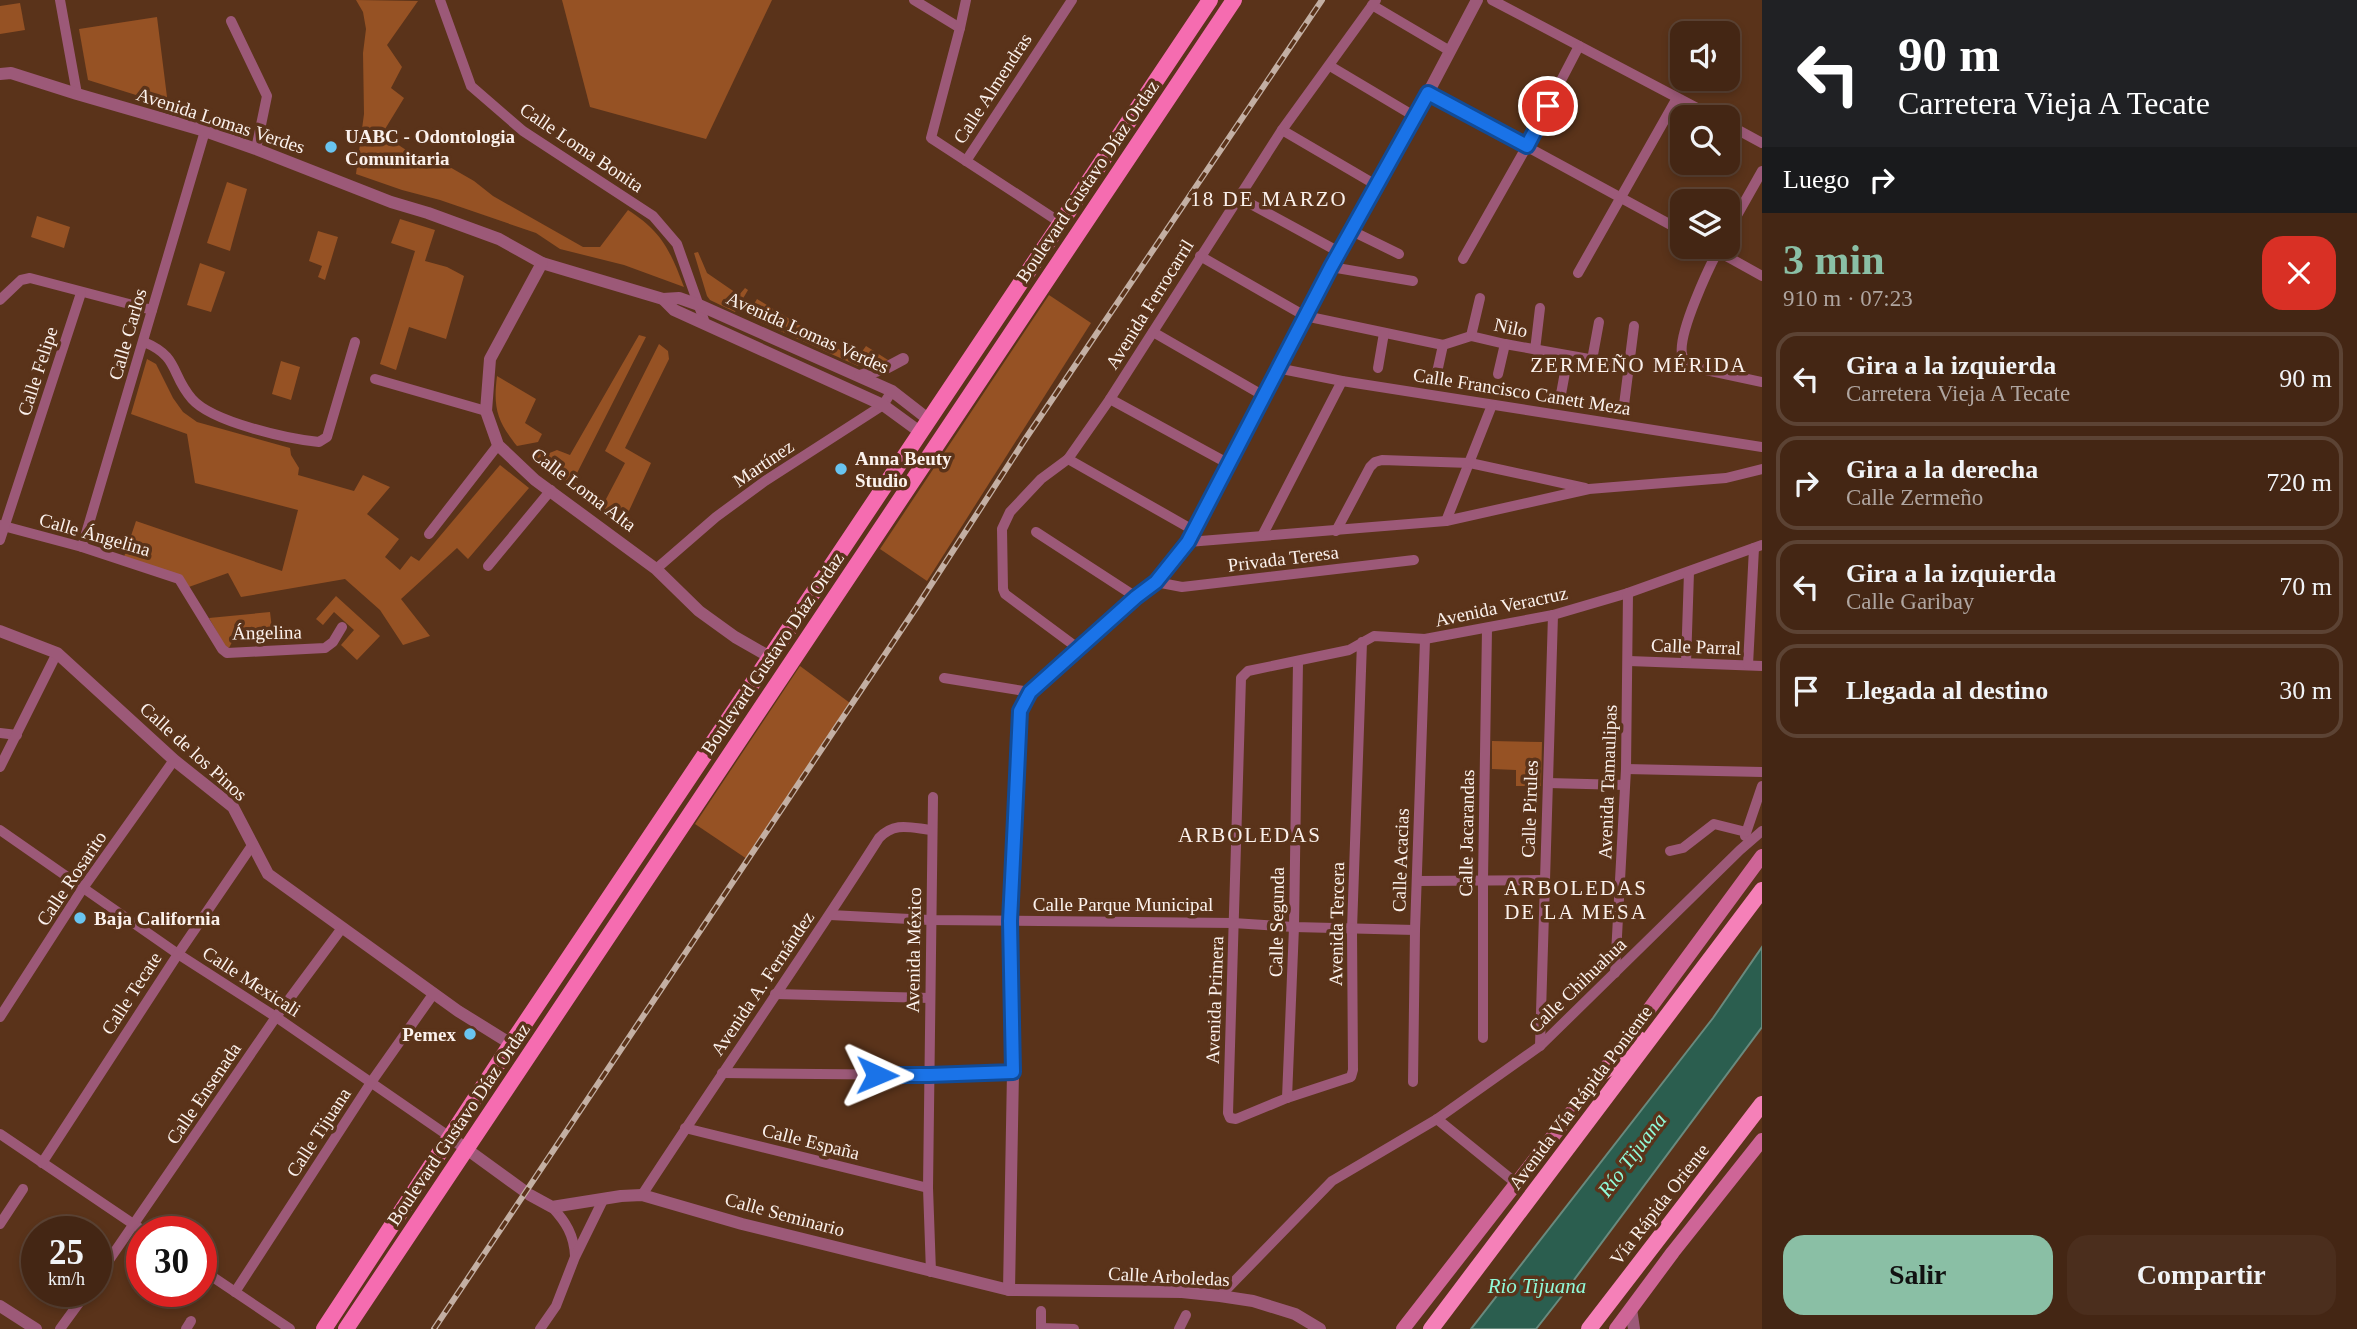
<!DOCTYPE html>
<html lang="es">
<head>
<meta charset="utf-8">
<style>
  :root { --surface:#442614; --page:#4b2e1d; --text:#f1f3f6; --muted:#afa5a0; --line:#5c4334; --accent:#8abfa5 }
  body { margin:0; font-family:"Times New Roman",serif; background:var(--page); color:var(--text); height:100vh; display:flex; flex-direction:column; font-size:26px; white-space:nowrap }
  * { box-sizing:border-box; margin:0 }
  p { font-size:23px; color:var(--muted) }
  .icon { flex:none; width:38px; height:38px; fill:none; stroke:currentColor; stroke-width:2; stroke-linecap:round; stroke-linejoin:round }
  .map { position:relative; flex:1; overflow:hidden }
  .sheet { display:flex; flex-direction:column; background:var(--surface); width:595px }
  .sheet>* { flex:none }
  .top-card { background:#202124; color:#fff; overflow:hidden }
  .fabs { position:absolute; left:1670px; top:21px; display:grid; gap:14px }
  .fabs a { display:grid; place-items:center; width:70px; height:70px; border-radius:14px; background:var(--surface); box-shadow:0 4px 10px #0003,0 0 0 2px var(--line); font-size:35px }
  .speed { position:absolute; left:21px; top:1216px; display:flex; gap:14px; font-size:35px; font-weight:700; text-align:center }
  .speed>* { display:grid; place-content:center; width:91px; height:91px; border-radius:50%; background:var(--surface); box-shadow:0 4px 10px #0003,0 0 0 2px var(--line); line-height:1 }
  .speed small { font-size:18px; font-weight:400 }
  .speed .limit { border:10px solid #d22; background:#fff; color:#111 }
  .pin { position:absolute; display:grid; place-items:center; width:60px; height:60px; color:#fff; margin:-30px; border:4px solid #fff; border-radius:50%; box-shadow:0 2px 7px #0007 }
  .me { position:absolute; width:77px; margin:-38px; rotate:91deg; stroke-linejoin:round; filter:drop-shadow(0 0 5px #0008) }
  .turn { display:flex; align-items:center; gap:24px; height:147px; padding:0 21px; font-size:32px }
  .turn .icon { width:91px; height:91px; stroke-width:2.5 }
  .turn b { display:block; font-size:49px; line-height:60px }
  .then { display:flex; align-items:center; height:66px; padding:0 21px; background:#0003; gap:14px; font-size:26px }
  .round { display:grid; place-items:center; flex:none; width:74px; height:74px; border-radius:21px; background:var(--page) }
  .head { display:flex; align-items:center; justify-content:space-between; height:119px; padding:0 21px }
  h1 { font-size:42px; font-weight:600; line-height:52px; color:var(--accent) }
  .button { display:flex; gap:14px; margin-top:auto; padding:14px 21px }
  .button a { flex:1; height:80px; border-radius:21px; background:var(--accent); color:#111; font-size:28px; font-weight:600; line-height:80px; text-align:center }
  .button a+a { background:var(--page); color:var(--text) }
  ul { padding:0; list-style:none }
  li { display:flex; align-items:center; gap:21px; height:94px; margin:0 14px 10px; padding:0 7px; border:4px solid var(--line); border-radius:21px }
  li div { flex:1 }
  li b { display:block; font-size:26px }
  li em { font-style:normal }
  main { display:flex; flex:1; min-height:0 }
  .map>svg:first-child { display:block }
  .green { fill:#965224 }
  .water { fill:#2b5e4f; stroke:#698a7e; stroke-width:2 }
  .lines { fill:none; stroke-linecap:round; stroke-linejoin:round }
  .minor { stroke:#9c5978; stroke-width:10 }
  .tertiary { stroke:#9c5978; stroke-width:12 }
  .secondary { stroke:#ce6597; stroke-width:14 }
  .primary { stroke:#f56cb0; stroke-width:16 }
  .trunk { stroke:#f580b8; stroke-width:16 }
  .rail-casing { stroke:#c3afa3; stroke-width:6 }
  .rail { stroke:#5a331a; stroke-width:3.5; stroke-dasharray:10; stroke-linecap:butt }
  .route-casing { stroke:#114b97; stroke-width:18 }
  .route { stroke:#1a73e8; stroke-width:12 }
  .poi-dot { fill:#69c4f0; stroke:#5a331a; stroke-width:2.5 }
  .labels { text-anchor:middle; stroke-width:7; stroke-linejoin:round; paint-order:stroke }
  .street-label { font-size:19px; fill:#fbf1ec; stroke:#5a331a }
  .poi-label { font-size:19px; font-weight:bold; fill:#fbf1ec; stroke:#5a331a; text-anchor:start }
  .neighbourhood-label { font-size:21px; letter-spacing:2px; fill:#fbf1ec; stroke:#5a331a }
  .water-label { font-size:21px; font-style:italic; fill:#90fad9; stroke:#5a331a }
</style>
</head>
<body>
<main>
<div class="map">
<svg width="1762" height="1329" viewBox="0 0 1762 1329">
  <rect width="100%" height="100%" fill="#5a331a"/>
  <!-- green -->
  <g class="green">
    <path d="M 356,0 L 418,1 L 387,45 L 402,67 L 391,88 L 404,98 L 382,134 L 433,168 L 441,162 L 474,181 L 493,196 L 583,247 L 600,247 L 628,210 C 662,232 670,250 684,287 L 624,265 L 560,249 L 536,233 L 440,200 L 402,190 L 356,174 L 364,114 L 363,53 L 366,29 L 363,12 Z"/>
    <path d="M 562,0 L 772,0 L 706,139 L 590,107 Z"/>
    <path d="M 20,3 L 25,30 L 0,34 L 0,6 Z"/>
    <path d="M 157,17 L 168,105 L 88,80 L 79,29 Z"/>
    <path d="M 227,182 L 247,189 L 230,251 L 207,243 Z"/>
    <path d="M 37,216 L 70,227 L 64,248 L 31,237 Z"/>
    <path d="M 400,219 L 435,230 L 425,261 L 447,267 L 464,276 L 446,339 L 409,327 L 396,370 L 380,364 L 415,251 L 391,243 Z"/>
    <path d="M 318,231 L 338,237 L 325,280 L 318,277 L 322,266 L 309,261 Z"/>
    <path d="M 698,252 L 707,273 L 739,295 L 745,288 L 748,290 L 735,312 L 710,300 L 707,296 L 694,253 Z"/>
    <path d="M 200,263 L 225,272 L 211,312 L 187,305 Z"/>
    <path d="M 1049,295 L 1091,323 L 927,581 L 880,549 Z"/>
    <path d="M 757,299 L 856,360 L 866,346 L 888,360 L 873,365 L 858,366 L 747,316 Z"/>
    <path d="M 639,335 L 646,337 L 573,481 L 605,501 L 625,463 L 605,451 L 659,344 L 668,351 L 669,359 L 625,448 L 651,463 L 622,526 L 530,459 L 535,453 L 547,454 L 557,450 L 570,455 Z"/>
    <path d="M 147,359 L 156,364 L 173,398 L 183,412 L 197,422 L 290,448 L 291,455 L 299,468 L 298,475 L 354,491 L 363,475 L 390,487 L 367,514 L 399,539 L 385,557 L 400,570 L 411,556 L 419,561 L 500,465 L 529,488 L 468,559 L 457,548 L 401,599 L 430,636 L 403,645 L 380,610 L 345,579 L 241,597 L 228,573 L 186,588 L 180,580 L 123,560 L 136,521 L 282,571 L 298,510 L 195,483 L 187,434 L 131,414 Z"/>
    <path d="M 281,361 L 300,367 L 291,400 L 272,394 Z"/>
    <path d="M 497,376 L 536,399 L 525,423 L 542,434 L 538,442 L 517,446 C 497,421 493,408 497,376 Z"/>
    <path d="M 336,596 L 380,636 L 357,660 L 341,645 L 354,630 L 334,612 L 323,625 L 316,619 Z"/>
    <path d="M 270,612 L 273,637 L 233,640 L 229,648 L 225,646 L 209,618 Z"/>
    <path d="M 800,666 L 850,703 L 747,859 L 695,824 Z"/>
    <path d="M 1492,741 L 1542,742 L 1541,786 L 1516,786 L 1516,770 L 1492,769 Z"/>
  </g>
  <!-- water -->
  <path class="water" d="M 1762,947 L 1762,1027 L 1565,1292 L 1536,1329 L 1471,1329 L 1713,1018 Z"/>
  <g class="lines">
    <!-- minor -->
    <g class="minor">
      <path d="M 60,0 L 77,94"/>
      <path d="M 440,0 L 471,86 L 523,131 L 653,216 L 677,244 L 705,323"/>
      <path d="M 914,0 L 960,28"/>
      <path d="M 966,0 L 960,28 L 931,138 L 1061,223"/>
      <path d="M 1492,0 L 1714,117"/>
      <path d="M 1372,5 L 1450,51"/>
      <path d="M 231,21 L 267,96 L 256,149"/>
      <path d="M 1330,66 L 1414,116"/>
      <path d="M 1428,93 L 1682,231"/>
      <path d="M 1727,124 L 1762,143"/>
      <path d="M 1282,130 L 1376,185"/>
      <path d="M 966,161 L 1072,0"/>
      <path d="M 1238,197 L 1339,252"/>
      <path d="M 1350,230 L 1399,254"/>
      <path d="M 1727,233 L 1762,171"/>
      <path d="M 1710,247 L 1762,276"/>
      <path d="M 1720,247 C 1709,267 1678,333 1682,354 C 1683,359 1684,360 1687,364 L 1706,370 L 1762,382"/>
      <path d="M 1200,256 L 1305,316 L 1443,345 L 1471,336 L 1505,344 L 1628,366"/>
      <path d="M 1463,259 L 1527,146 L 1579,46"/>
      <path d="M 1331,267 L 1413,281"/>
      <path d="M 1578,273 L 1677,98"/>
      <path d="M 0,300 L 21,280 L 30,278 L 152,310"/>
      <path d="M 1153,332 L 1264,396"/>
      <path d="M 1471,336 L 1480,298"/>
      <path d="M 144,342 C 180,357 170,374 192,399 C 212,422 288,439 319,442 L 327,437 L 355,342"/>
      <path d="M 1535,350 L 1540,308"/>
      <path d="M 1592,360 L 1599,322"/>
      <path d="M 1277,368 L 1342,381 L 1762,447"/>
      <path d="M 1378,368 L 1384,333"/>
      <path d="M 1498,374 L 1505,344"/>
      <path d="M 1436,377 L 1443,345"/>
      <path d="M 375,379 L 486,411"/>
      <path d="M 1561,394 L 1568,356"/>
      <path d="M 1110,399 L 1229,464"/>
      <path d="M 1624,405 L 1634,326"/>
      <path d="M 1068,459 L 1193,530"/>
      <path d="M 1446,521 L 1492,405"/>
      <path d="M 0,525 L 82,547 L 179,579 L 222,649 L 227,653 L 325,648 L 333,642 L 342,627"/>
      <path d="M 1336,531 L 1370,467 L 1375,462 L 1382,460 L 1470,463 L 1585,488"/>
      <path d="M 1036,532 L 1136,597"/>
      <path d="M 429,534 L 498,445"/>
      <path d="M 1262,536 L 1342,381"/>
      <path d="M 0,540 L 81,293"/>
      <path d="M 1188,542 L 1446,521 L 1589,489 L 1726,478 L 1762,469"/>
      <path d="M 82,547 L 205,131"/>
      <path d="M 488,566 L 551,490"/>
      <path d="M 656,569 L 716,517 L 765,481 L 883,405 L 892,391"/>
      <path d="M 1156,582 L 1182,587 L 1414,560"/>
      <path d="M 1362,642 L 1352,929 L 1353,1070 L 1351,1077 L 1287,1098 L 1236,1119 L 1230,1118 L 1228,1113 L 1241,678 L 1248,671 L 1349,650 L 1374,636 L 1425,639 L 1553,615 L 1628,593 L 1762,545"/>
      <path d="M 1079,649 L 1005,594 L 1003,589 L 1002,529 L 1010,512 L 1041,479 L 1068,459 L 1110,399 L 1282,130 L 1376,0"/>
      <path d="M 1629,661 L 1762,666"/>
      <path d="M 1686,663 L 1689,572"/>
      <path d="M 1748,665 L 1754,548"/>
      <path d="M 944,678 L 1030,692"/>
      <path d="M 0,733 L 17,735"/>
      <path d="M 0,767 L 57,653"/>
      <path d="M 1626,769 L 1762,772"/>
      <path d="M 1548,783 L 1625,785"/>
      <path d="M 0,830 L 178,954 L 276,1017 L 450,1137"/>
      <path d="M 1745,836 L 1762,786"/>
      <path d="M 1670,851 L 1683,848 L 1714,824 L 1746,832"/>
      <path d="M 1417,881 L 1544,880"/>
      <path d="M 830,915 L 930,920 L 1233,923 L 1294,927 L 1415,930"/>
      <path d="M 1615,973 L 1626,769 L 1628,593"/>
      <path d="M 775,994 L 930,998"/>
      <path d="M 0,1017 L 83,888 L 174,760"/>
      <path d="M 1483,1038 L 1483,879 L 1487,629"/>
      <path d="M 1540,1046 L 1553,615"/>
      <path d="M 722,1073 L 929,1075 L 1013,1072"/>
      <path d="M 1413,1082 L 1415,930 L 1425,639"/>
      <path d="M 1287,1098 L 1294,927 L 1298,662"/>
      <path d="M 1437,1119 L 1517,1184"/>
      <path d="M 685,1128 L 928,1188"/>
      <path d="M 0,1134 L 145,1232"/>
      <path d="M 42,1163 L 178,954 L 253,844"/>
      <path d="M 642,1195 C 720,1075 802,959 879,838 C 895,821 911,828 932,830"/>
      <path d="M 552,1207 C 566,1222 574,1235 575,1256"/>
      <path d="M 0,1224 L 23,1189"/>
      <path d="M 201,1269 L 290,1329"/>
      <path d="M 931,1272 L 928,1188 L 933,797"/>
      <path d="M 96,1279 L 276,1017 L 342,928"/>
      <path d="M 235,1292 L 372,1081 L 434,993"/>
      <path d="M 1220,1296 L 1332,1181 L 1437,1119 L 1540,1046 L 1740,850 L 1762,831"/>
      <path d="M 1041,1311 L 1041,1329"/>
      <path d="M 1041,1328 L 1074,1329"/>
      <path d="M 60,1329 L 87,1292"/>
      <path d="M 186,1329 L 191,1321"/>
      <path d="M 540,1329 L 556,1306 L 575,1257 L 603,1200"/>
      <path d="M 1179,1329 L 1186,1315"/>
    </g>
    <!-- tertiary -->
    <g class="tertiary">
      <path d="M 0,74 L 11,73 L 77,94 L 205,131 L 256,149 L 391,202 L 428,213 L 499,239 L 542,263 L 663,299 L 679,298 L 699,305 L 892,391 L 928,419"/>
      <path d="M 542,263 L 490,359 L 486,411 L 498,445 L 535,480 L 656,569 L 699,611 L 735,637 L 770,657"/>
      <path d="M 663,299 L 674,310 L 883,405 L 920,432"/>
      <path d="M 860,376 L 888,367 L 903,359"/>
      <path d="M 0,631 L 57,653 L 174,760 L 233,807 L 268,874 L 458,1011 L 511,1044"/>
      <path d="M 450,1137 L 523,1190"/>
      <path d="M 530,1195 L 552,1207 L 621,1196 L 642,1195 L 742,1224 L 1009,1290 L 1182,1292 L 1220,1296 L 1253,1301 L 1295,1314 L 1320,1329"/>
      <path d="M 1009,1290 L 1013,1072 L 1010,921 L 1020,711 L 1030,692 L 1136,597 L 1156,582 L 1188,542 L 1339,252 L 1428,93 L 1477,0"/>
      <path d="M 0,1306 L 36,1329"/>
      <path d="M 1631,1309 L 1634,1329"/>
    </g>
    <!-- secondary -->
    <g class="secondary">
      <path d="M 1403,1329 L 1603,1072 L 1762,856"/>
      <path d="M 1616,1329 L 1673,1252 L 1762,1140"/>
    </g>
    <!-- primary -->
    <g class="primary">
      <path d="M 324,1329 L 511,1044 L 1210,0"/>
      <path d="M 346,1329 L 1234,0"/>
    </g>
    <!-- trunk -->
    <g class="trunk">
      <path d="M 1603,1072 L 1617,1063 L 1639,1039"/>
      <path d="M 1431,1329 L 1762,890"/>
      <path d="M 1589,1329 L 1762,1104"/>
    </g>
    <defs>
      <path id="rail" d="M 434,1329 L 916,608 L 1024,441 L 1322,0"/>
    </defs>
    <!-- rail casing -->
    <use href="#rail" class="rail-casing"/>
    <!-- rail -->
    <use href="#rail" class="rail"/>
  </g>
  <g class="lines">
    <defs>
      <path id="route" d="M 877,1075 L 929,1075 L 1013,1072 L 1010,921 L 1015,818 L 1020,711 L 1030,692 L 1136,597 L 1156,582 L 1188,542 L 1331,267 L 1428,93 L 1527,146 L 1548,106"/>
    </defs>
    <!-- route casing -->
    <use href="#route" class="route-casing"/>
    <!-- route -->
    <use href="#route" class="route"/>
  </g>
  <!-- markers -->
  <g class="poi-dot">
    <circle cx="331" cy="147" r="7"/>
    <circle cx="841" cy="469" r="7"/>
    <circle cx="80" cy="918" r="7"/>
    <circle cx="470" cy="1034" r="7"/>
  </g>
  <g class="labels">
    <!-- street labels -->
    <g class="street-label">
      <text transform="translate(992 88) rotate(-57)" y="7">Calle Almendras</text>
      <text transform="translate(221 120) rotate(18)" y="7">Avenida Lomas Verdes</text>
      <text transform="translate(582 147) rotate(34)" y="7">Calle Loma Bonita</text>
      <text transform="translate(1087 181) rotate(-56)" y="7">Boulevard Gustavo Díaz Ordaz</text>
      <text transform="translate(1149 304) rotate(-58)" y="7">Avenida Ferrocarril</text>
      <text transform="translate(1511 327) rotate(12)" y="7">Nilo</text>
      <text transform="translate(808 332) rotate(24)" y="7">Avenida Lomas Verdes</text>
      <text transform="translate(127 334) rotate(-74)" y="7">Calle Carlos</text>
      <text transform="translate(37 371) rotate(-72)" y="7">Calle Felipe</text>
      <text transform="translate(1522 391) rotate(9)" y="7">Calle Francisco Canett Meza</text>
      <text transform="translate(763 463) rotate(-34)" y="7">Martínez</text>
      <text transform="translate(584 489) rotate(37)" y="7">Calle Loma Alta</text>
      <text transform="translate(95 534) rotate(16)" y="7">Calle Ángelina</text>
      <text transform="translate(1283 558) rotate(-7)" y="7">Privada Teresa</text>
      <text transform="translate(1501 606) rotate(-12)" y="7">Avenida Veracruz</text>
      <text transform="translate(267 632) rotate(-1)" y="7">Ángelina</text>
      <text transform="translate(1696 646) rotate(2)" y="7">Calle Parral</text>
      <text transform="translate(772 653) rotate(-56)" y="7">Boulevard Gustavo Díaz Ordaz</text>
      <text transform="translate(194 751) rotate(42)" y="7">Calle de los Pinos</text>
      <text transform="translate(1607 782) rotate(-88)" y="7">Avenida Tamaulipas</text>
      <text transform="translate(1529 809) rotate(-88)" y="7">Calle Pirules</text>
      <text transform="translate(1466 833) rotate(-89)" y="7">Calle Jacarandas</text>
      <text transform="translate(1400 860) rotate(-88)" y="7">Calle Acacias</text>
      <text transform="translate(71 878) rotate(-56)" y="7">Calle Rosarito</text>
      <text x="1123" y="911">Calle Parque Municipal</text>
      <text transform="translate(1276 922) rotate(-89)" y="7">Calle Segunda</text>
      <text transform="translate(1336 924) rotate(-89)" y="7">Avenida Tercera</text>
      <text transform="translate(913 950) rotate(-89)" y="7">Avenida México</text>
      <text transform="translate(252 981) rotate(33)" y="7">Calle Mexicali</text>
      <text transform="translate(762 983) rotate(-56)" y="7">Avenida A. Fernández</text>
      <text transform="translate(1577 985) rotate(-44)" y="7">Calle Chihuahua</text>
      <text transform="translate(131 993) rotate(-57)" y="7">Calle Tecate</text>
      <text transform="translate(1214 1000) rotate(-88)" y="7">Avenida Primera</text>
      <text transform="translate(203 1093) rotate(-56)" y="7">Calle Ensenada</text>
      <text transform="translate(1580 1097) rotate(-53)" y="7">Avenida Vía Rápida Poniente</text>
      <text transform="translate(458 1124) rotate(-56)" y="7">Boulevard Gustavo Díaz Ordaz</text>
      <text transform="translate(318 1132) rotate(-57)" y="7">Calle Tijuana</text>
      <text transform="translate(811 1141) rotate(14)" y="7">Calle España</text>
      <text transform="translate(1659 1204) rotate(-52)" y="7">Vía Rápida Oriente</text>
      <text transform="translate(785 1214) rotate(15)" y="7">Calle Seminario</text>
      <text transform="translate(1169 1276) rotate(3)" y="7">Calle Arboledas</text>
    </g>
    <!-- poi labels -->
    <g class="poi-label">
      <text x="345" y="143">UABC - Odontologia<tspan x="345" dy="22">Comunitaria</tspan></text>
      <text x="855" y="465">Anna Beuty<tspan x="855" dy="22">Studio</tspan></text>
      <text x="94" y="925">Baja California</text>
      <text x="456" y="1041" text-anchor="end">Pemex</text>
    </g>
    <!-- neighbourhood labels -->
    <g class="neighbourhood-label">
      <text x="1269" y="206">18 DE MARZO</text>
      <text x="1639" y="372">ZERMEÑO MÉRIDA</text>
      <text x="1250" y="842">ARBOLEDAS</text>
      <text x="1576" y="895">ARBOLEDAS<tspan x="1576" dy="24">DE LA MESA</tspan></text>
    </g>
    <!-- water labels -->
    <g class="water-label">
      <text transform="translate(1632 1155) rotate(-53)" y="7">Río Tijuana</text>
      <text x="1537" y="1293">Rio Tijuana</text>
    </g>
  </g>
</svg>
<div class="fabs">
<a><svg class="icon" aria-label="sound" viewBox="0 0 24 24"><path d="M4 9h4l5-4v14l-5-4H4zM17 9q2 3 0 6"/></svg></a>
<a><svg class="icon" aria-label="search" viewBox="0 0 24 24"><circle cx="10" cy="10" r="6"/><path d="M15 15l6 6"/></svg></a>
<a><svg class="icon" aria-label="layers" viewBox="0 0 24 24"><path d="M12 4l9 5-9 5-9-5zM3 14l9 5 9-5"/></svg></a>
</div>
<div class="speed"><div>25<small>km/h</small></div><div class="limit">30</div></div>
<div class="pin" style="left:1548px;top:106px;background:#d93025"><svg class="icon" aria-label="arrive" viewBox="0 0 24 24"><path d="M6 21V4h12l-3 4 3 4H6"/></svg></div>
<svg class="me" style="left:877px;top:1075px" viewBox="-20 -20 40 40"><path d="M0-17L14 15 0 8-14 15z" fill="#1a73e8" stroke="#fff" stroke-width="4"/></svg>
</div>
<section class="sheet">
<div class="top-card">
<div class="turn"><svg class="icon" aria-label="left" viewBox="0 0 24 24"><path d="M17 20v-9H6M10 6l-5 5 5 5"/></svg><div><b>90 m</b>Carretera Vieja A Tecate</div></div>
<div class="then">Luego<svg class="icon" aria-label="right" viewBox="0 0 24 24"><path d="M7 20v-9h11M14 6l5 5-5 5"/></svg></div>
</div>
<div class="head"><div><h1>3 min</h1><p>910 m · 07:23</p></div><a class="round" style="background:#d93025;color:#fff"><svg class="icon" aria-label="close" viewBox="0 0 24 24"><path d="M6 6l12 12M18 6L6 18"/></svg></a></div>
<ul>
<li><svg class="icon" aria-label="left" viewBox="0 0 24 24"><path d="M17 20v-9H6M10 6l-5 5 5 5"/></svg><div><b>Gira a la izquierda</b><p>Carretera Vieja A Tecate</p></div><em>90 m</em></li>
<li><svg class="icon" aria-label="right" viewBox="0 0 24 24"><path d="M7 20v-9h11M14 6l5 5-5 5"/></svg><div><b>Gira a la derecha</b><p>Calle Zermeño</p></div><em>720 m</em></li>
<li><svg class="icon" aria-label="left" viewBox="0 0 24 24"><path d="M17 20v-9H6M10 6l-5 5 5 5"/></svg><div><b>Gira a la izquierda</b><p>Calle Garibay</p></div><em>70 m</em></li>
<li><svg class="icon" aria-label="arrive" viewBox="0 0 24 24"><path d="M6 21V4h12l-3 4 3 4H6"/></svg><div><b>Llegada al destino</b></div><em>30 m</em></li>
</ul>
<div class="button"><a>Salir</a><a>Compartir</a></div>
</section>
</main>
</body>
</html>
